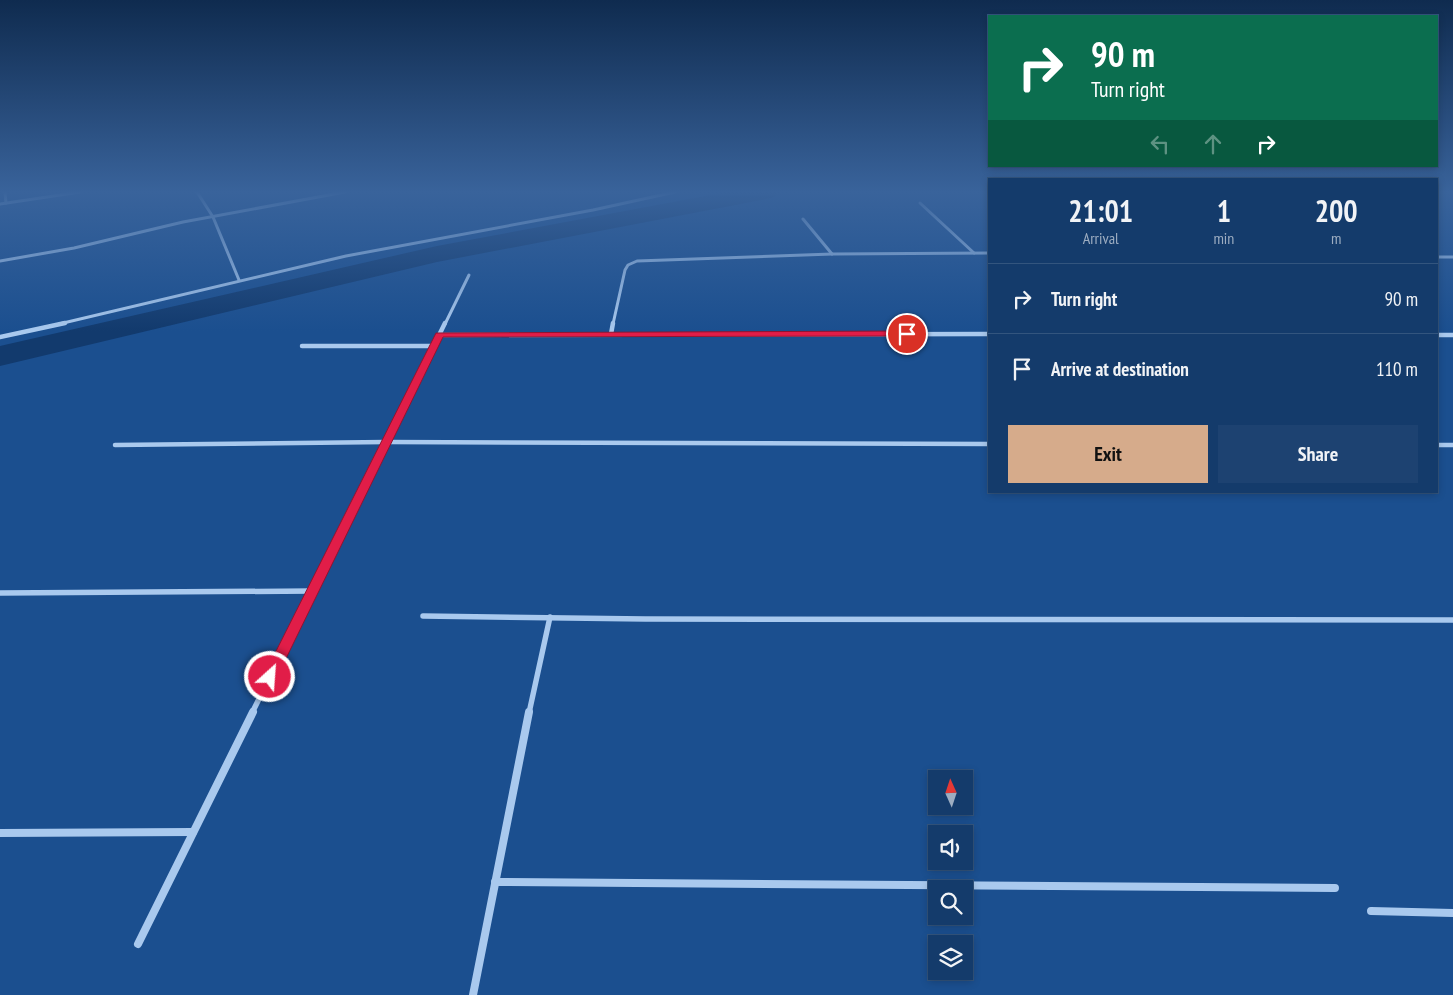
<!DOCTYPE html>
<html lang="en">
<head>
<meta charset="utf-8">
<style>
  :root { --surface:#143b6b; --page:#1d4271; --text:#f1f3f6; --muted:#9dadc1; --line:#33557e; --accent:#d6ab8b }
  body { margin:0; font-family:"PT Sans Narrow",sans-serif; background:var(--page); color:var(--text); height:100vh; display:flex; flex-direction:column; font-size:19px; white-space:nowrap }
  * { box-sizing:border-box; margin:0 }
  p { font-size:16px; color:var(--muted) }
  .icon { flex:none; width:28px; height:28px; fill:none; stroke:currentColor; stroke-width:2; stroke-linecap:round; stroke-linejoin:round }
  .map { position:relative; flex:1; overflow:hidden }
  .drawer { position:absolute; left:988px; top:178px; width:450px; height:315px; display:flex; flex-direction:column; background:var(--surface); border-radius:0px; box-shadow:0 2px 8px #0003,0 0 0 1px var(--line) }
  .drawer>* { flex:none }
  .banner { position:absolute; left:988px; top:15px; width:450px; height:152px; border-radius:0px; box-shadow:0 2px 8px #0003,0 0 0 1px var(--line); background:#0b6e4f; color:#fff; overflow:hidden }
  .needle { width:32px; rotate:357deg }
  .fabs { position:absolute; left:928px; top:770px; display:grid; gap:10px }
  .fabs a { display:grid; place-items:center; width:45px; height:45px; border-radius:0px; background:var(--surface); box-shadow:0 2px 8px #0003,0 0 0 1px var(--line); font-size:25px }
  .pin { position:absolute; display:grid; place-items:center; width:42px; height:42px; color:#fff; margin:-21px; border:2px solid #fff; border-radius:50%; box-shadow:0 1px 5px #0007 }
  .me { position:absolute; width:55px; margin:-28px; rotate:26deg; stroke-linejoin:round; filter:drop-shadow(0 0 4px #0008) }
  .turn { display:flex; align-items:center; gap:18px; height:105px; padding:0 20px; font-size:22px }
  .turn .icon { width:65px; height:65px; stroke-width:2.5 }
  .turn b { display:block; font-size:35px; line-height:42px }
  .lanes { display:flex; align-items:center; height:48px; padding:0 20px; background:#0003; justify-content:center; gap:25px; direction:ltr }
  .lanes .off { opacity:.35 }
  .eta { display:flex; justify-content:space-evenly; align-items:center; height:85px; text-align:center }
  .eta b { font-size:30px; font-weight:600; line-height:35px }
  .button { display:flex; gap:10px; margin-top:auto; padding:10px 20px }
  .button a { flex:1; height:58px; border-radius:0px; background:var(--accent); color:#111; font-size:20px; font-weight:600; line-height:58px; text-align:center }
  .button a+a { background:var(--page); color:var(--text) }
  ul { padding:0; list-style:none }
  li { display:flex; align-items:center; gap:15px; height:70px; padding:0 20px; border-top:1px solid var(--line) }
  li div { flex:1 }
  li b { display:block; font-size:19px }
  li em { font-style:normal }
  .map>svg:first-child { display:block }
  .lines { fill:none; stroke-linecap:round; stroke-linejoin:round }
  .canal { fill:#123a6d; fill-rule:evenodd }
  .street-far3 { stroke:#a9c9ee; stroke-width:3 }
  .street-far2 { stroke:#a9c9ee; stroke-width:4.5 }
  .street-far1 { stroke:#a9c9ee; stroke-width:5.5 }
  .street { stroke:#a9c9ee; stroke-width:8 }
  .route { fill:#e11d48; stroke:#92132f }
</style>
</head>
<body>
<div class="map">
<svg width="1453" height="995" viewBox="0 0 1453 995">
  <rect width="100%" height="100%" fill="#1b4f8f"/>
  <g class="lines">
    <!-- canal -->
    <path class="canal" d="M 727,192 L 778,192 L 774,197 L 766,199 L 437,262 L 0,366 L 0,346 L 437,246 Z"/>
    <!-- street-far3 -->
    <g class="street-far3">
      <path d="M 5,192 L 6,203"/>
      <path d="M 197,192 L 213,217 L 239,280"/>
      <path d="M 920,203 L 974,253"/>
      <path d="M 0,204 L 80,192"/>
      <path d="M 803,219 L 832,254"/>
      <path d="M 1436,257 L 1453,257"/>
      <path d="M 0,261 L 74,248 L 183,222 L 345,192"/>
      <path d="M 59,324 L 346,256 L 593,210 L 675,192"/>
      <path d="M 445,324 L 469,275"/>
      <path d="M 613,324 L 625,270 L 628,265 L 637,261 L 832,254 L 989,253"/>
    </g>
    <!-- street-far2 -->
    <g class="street-far2">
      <path d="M 611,334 L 613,323"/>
      <path d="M 440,335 L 989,334"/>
      <path d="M 1436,335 L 1453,335"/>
      <path d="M 0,337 L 65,323"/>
      <path d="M 302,346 L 434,346"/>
      <path d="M 115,445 L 386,442 L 989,444"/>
      <path d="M 1436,445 L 1453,445"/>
      <path d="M 361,494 L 445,323"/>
    </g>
    <!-- street-far1 -->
    <g class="street-far1">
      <path d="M 0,593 L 313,591"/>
      <path d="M 423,616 L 645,619 L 1453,620"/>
      <path d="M 252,713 L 361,493"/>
      <path d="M 529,713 L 550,617"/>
    </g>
    <!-- street -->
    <g class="street">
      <path d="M 0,833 L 193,832"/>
      <path d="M 495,882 L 1335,888"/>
      <path d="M 1371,911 L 1453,913"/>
      <path d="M 138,944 L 253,712"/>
      <path d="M 473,995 L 529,712"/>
    </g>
  </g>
  <!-- sky -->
  <linearGradient id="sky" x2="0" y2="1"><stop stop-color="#0f2b4f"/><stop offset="0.58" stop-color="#39639b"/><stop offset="1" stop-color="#39639b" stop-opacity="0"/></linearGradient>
  <rect width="1453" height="331" fill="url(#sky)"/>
  <!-- route -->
  <path class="route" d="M 907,331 L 910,332 L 910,336 L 443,337 L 275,681 L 270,683 L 265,681 L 263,677 L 265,673 L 436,333 Z"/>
</svg>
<div class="fabs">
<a><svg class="needle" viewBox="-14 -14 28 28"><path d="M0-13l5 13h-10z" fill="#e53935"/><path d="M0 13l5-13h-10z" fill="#9dadc1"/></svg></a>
<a><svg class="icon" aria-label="sound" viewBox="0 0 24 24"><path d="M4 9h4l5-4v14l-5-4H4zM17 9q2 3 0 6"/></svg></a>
<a><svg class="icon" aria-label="search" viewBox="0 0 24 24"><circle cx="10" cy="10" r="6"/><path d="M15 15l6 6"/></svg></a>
<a><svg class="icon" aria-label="layers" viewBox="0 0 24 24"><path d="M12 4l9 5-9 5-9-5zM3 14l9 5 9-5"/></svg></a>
</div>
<div class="pin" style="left:907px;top:334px;background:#d93025"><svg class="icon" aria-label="arrive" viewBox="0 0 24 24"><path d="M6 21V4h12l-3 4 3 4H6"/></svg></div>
<svg class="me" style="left:270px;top:677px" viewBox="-20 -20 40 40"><circle r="17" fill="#e11d48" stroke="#fff" stroke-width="3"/><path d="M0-11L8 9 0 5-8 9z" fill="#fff"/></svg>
<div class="banner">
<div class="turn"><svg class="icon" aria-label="right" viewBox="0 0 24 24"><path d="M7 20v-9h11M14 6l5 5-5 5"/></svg><div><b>90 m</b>Turn right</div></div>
<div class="lanes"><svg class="icon off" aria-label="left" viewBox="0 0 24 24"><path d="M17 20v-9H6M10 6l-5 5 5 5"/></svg><svg class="icon off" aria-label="ahead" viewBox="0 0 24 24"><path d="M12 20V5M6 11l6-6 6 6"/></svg><svg class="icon" aria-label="right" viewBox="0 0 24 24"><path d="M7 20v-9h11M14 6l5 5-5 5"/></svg></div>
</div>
<section class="drawer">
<div class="eta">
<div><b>21:01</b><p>Arrival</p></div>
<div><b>1</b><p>min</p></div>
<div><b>200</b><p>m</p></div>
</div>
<ul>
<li><svg class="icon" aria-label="right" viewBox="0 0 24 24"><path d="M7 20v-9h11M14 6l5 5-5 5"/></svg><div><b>Turn right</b></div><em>90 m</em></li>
<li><svg class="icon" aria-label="arrive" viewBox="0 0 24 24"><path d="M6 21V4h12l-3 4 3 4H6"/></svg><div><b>Arrive at destination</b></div><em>110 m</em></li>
</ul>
<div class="button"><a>Exit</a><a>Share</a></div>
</section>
</div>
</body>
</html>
